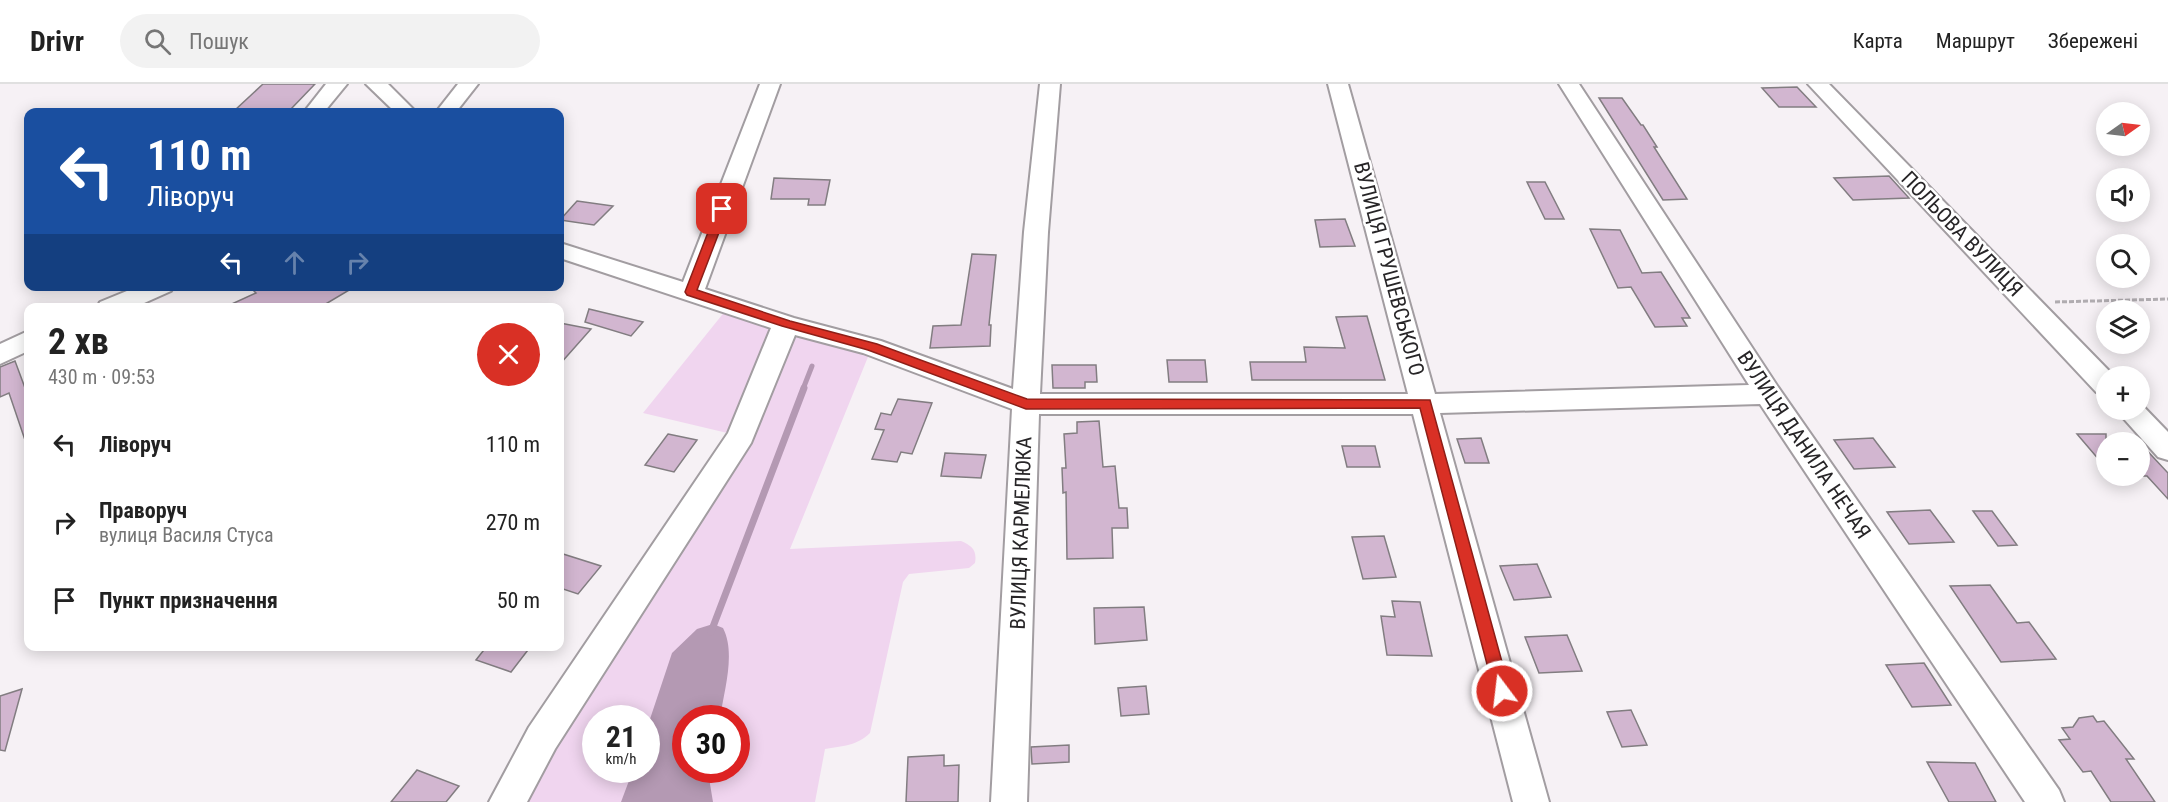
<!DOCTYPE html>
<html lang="uk">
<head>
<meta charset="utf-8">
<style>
  :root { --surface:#fff; --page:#f2f2f2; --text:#222; --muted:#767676; --line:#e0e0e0 }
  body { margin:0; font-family:"Roboto Condensed",sans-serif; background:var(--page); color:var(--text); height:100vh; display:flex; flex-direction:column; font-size:22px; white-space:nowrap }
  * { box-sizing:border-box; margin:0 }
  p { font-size:20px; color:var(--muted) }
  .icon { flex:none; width:33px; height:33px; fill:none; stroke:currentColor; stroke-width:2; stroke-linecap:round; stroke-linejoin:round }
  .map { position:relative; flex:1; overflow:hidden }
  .sheet { position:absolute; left:24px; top:219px; width:540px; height:348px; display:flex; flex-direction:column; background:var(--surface); border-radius:12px; box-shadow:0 3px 15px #0003 }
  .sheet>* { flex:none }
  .guide { position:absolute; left:24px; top:24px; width:540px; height:183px; border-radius:12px; box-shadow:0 3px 15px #0003; background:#1a4fa0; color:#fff; overflow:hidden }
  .needle { width:39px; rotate:76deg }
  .buttons { position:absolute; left:2096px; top:18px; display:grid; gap:12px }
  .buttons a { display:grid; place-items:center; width:54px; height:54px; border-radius:50%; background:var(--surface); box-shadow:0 3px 15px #0003; font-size:30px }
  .speed { position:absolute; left:582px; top:621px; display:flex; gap:12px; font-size:30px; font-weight:700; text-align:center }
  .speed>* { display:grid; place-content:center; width:78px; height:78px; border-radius:50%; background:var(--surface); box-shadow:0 3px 15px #0003; line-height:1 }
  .speed small { font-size:15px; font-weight:400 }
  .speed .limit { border:9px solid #d22; background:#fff; color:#111 }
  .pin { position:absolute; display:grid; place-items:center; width:51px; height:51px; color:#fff; margin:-26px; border-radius:12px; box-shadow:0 3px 9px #0006 }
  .me { position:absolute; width:66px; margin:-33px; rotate:345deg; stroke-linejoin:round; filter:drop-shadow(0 0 4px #0008) }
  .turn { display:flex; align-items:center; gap:21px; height:126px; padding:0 24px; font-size:27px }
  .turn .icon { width:78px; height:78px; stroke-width:2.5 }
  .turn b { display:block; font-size:42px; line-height:51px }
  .lanes { display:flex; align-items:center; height:57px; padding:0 24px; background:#0003; justify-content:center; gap:30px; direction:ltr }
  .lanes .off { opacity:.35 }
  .round { display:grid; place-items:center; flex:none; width:63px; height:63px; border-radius:32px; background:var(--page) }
  .head { display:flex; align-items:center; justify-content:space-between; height:102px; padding:0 24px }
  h1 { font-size:36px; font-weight:700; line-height:45px }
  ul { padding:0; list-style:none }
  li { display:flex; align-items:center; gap:18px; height:78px; padding:0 24px }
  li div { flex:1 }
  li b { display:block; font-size:22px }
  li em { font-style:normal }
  header { display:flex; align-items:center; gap:36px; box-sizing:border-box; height:84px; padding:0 30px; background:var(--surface); border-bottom:2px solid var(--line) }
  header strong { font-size:28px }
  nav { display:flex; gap:33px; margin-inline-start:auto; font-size:21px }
  .search { width:420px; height:54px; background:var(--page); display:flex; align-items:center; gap:15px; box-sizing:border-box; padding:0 21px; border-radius:33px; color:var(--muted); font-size:22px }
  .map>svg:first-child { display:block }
  .green { fill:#f0d5ef; fill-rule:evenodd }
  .water { fill:#b499b3 }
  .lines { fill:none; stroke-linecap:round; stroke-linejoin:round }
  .stream-far1 { stroke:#b499b3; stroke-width:5 }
  .stream { stroke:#b499b3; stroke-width:7 }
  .building { fill:#d2b6d0; stroke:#827d81; stroke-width:1.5 }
  .minor-casing { stroke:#a29da1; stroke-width:4 }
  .path { stroke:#b0acb0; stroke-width:3; stroke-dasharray:5 2; stroke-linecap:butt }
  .minor { fill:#fff; fill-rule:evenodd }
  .route { fill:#d93025; stroke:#8d1f18; stroke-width:1.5 }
  .labels { text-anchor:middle; stroke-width:5; stroke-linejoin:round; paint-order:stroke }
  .street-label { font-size:21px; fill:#272527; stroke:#fff }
</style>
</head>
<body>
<header>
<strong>Drivr</strong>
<div class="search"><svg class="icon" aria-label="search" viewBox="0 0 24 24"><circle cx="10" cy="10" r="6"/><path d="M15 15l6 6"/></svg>Пошук</div>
<nav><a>Карта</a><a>Маршрут</a><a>Збережені</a></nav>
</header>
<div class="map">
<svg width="2168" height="718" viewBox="0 0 2168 718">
  <rect width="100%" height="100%" fill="#f6f1f5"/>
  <!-- green -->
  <path class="green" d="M 730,221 L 872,263 L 790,465 L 961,457 C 973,462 977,467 975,479 L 969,484 L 909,490 L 903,498 L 870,649 C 857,662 842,662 825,665 L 815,718 L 507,718 L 740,352 L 643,329 ZM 596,634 L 646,634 L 646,686 L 596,686 ZM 686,634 L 736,634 L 736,686 L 686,686 Z"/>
  <!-- water -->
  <path class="water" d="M 713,540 L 723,544 C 736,569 724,607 720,634 L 686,634 L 686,686 L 712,686 L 710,700 L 713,718 L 621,718 L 633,686 L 646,686 L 647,644 L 672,569 L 697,545 Z"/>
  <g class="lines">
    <!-- stream-far1 -->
    <path class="stream-far1" d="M 803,305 L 812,282"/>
    <!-- stream -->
    <path class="stream" d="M 711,548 L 804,304"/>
  </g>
  <!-- building -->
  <g class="building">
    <path d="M 263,0 L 315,0 L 290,26 L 234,27 Z"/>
    <path d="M 1797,3 L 1816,23 L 1779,23 L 1762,4 Z"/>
    <path d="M 1599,14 L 1622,14 L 1641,41 L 1643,41 L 1657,63 L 1654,63 L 1687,115 L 1663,116 Z"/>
    <path d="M 1889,92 L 1909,114 L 1853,116 L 1834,94 Z"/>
    <path d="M 774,94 L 830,96 L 825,121 L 808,121 L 809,115 L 771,115 Z"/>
    <path d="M 1527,98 L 1545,98 L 1564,135 L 1545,135 Z"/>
    <path d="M 577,117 L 613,122 L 594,141 L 560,136 Z"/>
    <path d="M 1345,135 L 1355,162 L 1320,163 L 1315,136 Z"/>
    <path d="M 1590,145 L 1620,146 L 1642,189 L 1661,188 L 1690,234 L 1682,234 L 1687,242 L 1655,243 L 1631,203 L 1618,204 Z"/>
    <path d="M 972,170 L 996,171 L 989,241 L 991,241 L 990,262 L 930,264 L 933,242 L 961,241 Z"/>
    <path d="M 249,202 L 356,202 L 319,224 L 223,224 L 256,209 Z"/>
    <path d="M 589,225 L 643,238 L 631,252 L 585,238 Z"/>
    <path d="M 1367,232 L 1385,296 L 1252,296 L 1250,278 L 1306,278 L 1304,263 L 1345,264 L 1336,233 Z"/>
    <path d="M 560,239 L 591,245 L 560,280 Z"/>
    <path d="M 1167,276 L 1205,276 L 1207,298 L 1169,298 Z"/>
    <path d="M 15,277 L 28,312 L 28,359 L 26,359 L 9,309 L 0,313 L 0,283 Z"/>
    <path d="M 1052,281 L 1096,281 L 1097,298 L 1085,298 L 1085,304 L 1053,304 Z"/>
    <path d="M 898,315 L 932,319 L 912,370 L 901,368 L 897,378 L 872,375 L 884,346 L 875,345 L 881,329 L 891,331 Z"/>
    <path d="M 1099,337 L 1103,383 L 1115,382 L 1119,424 L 1127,424 L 1128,444 L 1112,444 L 1113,474 L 1067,475 L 1066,408 L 1063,409 L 1062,384 L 1066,384 L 1064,350 L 1077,349 L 1077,338 Z"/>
    <path d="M 668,350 L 697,356 L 674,388 L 645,381 Z"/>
    <path d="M 2077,350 L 2106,350 L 2106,384 Z"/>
    <path d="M 1481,354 L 1489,379 L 1465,379 L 1457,355 Z"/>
    <path d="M 1873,354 L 1895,383 L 1854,385 L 1834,356 Z"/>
    <path d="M 2139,358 L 2168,389 L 2168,415 L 2147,392 L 2139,392 Z"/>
    <path d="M 1342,362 L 1375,362 L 1380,383 L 1347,383 Z"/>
    <path d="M 945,369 L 986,371 L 981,394 L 941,392 Z"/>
    <path d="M 1930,426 L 1954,458 L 1909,460 L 1887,428 Z"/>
    <path d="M 1973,427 L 1992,427 L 2017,461 L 1998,462 Z"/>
    <path d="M 1384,452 L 1396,493 L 1363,495 L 1352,453 Z"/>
    <path d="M 560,469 L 601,482 L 578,510 L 560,504 Z"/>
    <path d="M 1537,480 L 1551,513 L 1514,516 L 1500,482 Z"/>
    <path d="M 1990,501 L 2017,539 L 2029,538 L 2056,575 L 2001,578 L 1950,502 Z"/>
    <path d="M 1392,517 L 1420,518 L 1432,572 L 1387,571 L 1381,532 L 1395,533 Z"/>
    <path d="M 1144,523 L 1147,556 L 1095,560 L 1094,524 Z"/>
    <path d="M 1567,551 L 1582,587 L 1539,589 L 1525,553 Z"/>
    <path d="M 487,562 L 531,562 L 511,588 L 476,576 Z"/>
    <path d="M 1924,579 L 1951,621 L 1912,623 L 1886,581 Z"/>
    <path d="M 1146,602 L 1149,630 L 1121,632 L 1118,604 Z"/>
    <path d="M 22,605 L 5,667 L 0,666 L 0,612 Z"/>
    <path d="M 1631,626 L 1647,661 L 1622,663 L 1607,628 Z"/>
    <path d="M 2093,632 L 2097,638 L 2104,637 L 2134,675 L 2126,675 L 2155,718 L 2111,718 L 2091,687 L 2083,688 L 2059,656 L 2070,655 L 2062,644 L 2073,643 L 2079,634 Z"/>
    <path d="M 1069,661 L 1069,678 L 1032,680 L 1031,663 Z"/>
    <path d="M 944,671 L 944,682 L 959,681 L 958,718 L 906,718 L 908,673 Z"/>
    <path d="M 1927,678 L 1975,679 L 1996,718 L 1949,718 Z"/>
    <path d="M 417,686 L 459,702 L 446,718 L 391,718 Z"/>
  </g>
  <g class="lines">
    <defs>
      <g id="minor">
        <path d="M 326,0 L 347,0 L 324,28 L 304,28 Z"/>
        <path d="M 366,0 L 388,0 L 416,28 L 395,28 Z"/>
        <path d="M 458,0 L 478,0 L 456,28 L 436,28 Z"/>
        <path d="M 760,0 L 780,0 L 705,205 L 794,234 L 881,257 L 1013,305 L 1024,148 L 1040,0 L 1060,0 L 1048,148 L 1040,310 L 1408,310 L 1328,0 L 1348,0 L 1435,310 L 1749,301 L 1559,0 L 1579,0 L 1778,303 L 2059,706 L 2064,718 L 2025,718 L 1760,320 L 1440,329 L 1549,718 L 1513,718 L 1413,330 L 1039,330 L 1027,718 L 991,718 L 1012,325 L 863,269 L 795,251 L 751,359 L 555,665 L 527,718 L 489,718 L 529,643 L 728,349 L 771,244 L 560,174 L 560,159 L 683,198 Z"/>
        <path d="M 1808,0 L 1829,0 L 2114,292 L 2106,292 L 2106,310 L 2096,308 Z"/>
        <path d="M 139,202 L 174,202 L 171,207 L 133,224 L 97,224 L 100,218 Z"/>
        <path d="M 28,247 L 28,267 L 0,280 L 0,260 Z"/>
        <path d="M 2140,319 L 2168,348 L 2168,376 L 2158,373 L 2116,326 L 2139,326 Z"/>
      </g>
    </defs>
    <!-- minor casing -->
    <use href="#minor" class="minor-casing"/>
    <!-- path -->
    <path class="path" d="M 2055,218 L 2168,215"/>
    <!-- minor -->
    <use href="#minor" class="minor"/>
  </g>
  <!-- route -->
  <path class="route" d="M 722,122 L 728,125 L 697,206 L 790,237 L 877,260 L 1027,315 L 1430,316 L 1510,607 L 1508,612 L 1502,614 L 1496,612 L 1494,607 L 1420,324 L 1026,325 L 868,266 L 782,242 L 687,211 L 685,208 L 717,125 Z"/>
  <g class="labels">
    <!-- street labels -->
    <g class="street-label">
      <text transform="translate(1962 150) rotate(46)" y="7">ПОЛЬОВА ВУЛИЦЯ</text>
      <text transform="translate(1389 185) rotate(75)" y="7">ВУЛИЦЯ ГРУШЕВСЬКОГО</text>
      <text transform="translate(1804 361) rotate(56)" y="7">ВУЛИЦЯ ДАНИЛА НЕЧАЯ</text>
      <text transform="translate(1021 449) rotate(-88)" y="7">ВУЛИЦЯ КАРМЕЛЮКА</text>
    </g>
  </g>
</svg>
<div class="buttons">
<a><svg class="needle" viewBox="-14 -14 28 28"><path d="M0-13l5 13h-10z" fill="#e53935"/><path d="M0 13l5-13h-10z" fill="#767676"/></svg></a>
<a><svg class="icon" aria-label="sound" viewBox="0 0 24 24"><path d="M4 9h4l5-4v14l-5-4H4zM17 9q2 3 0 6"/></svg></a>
<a><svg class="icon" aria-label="search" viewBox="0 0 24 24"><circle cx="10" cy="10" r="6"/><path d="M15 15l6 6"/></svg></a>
<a><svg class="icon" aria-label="layers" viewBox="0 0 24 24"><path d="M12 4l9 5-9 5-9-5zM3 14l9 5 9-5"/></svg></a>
<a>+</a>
<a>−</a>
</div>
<div class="speed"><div>21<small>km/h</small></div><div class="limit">30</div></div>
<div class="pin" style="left:722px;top:125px;background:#d93025"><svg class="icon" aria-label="arrive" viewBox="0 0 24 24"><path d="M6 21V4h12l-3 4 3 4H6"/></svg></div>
<svg class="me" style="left:1502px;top:607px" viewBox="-20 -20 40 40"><circle r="17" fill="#d93025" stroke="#fff" stroke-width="3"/><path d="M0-11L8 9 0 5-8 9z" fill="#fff"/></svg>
<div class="guide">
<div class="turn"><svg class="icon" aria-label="left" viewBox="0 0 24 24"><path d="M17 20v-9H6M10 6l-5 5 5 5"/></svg><div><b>110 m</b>Ліворуч</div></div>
<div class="lanes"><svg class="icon" aria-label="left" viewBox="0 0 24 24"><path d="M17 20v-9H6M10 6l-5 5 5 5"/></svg><svg class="icon off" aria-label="ahead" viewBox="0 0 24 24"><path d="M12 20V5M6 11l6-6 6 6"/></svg><svg class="icon off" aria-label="right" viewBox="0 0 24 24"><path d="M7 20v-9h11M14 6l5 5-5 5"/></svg></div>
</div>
<section class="sheet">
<div class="head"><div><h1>2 хв</h1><p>430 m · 09:53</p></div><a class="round" style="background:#d93025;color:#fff"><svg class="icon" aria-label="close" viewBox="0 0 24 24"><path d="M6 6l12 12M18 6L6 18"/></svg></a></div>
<ul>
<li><svg class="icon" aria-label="left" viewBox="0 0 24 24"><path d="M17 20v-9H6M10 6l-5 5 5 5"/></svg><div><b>Ліворуч</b></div><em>110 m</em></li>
<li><svg class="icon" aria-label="right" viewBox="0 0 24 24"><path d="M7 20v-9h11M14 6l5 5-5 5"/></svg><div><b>Праворуч</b><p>вулиця Василя Стуса</p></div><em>270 m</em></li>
<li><svg class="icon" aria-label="arrive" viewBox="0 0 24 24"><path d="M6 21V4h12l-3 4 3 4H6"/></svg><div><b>Пункт призначення</b></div><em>50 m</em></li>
</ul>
</section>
</div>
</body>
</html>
